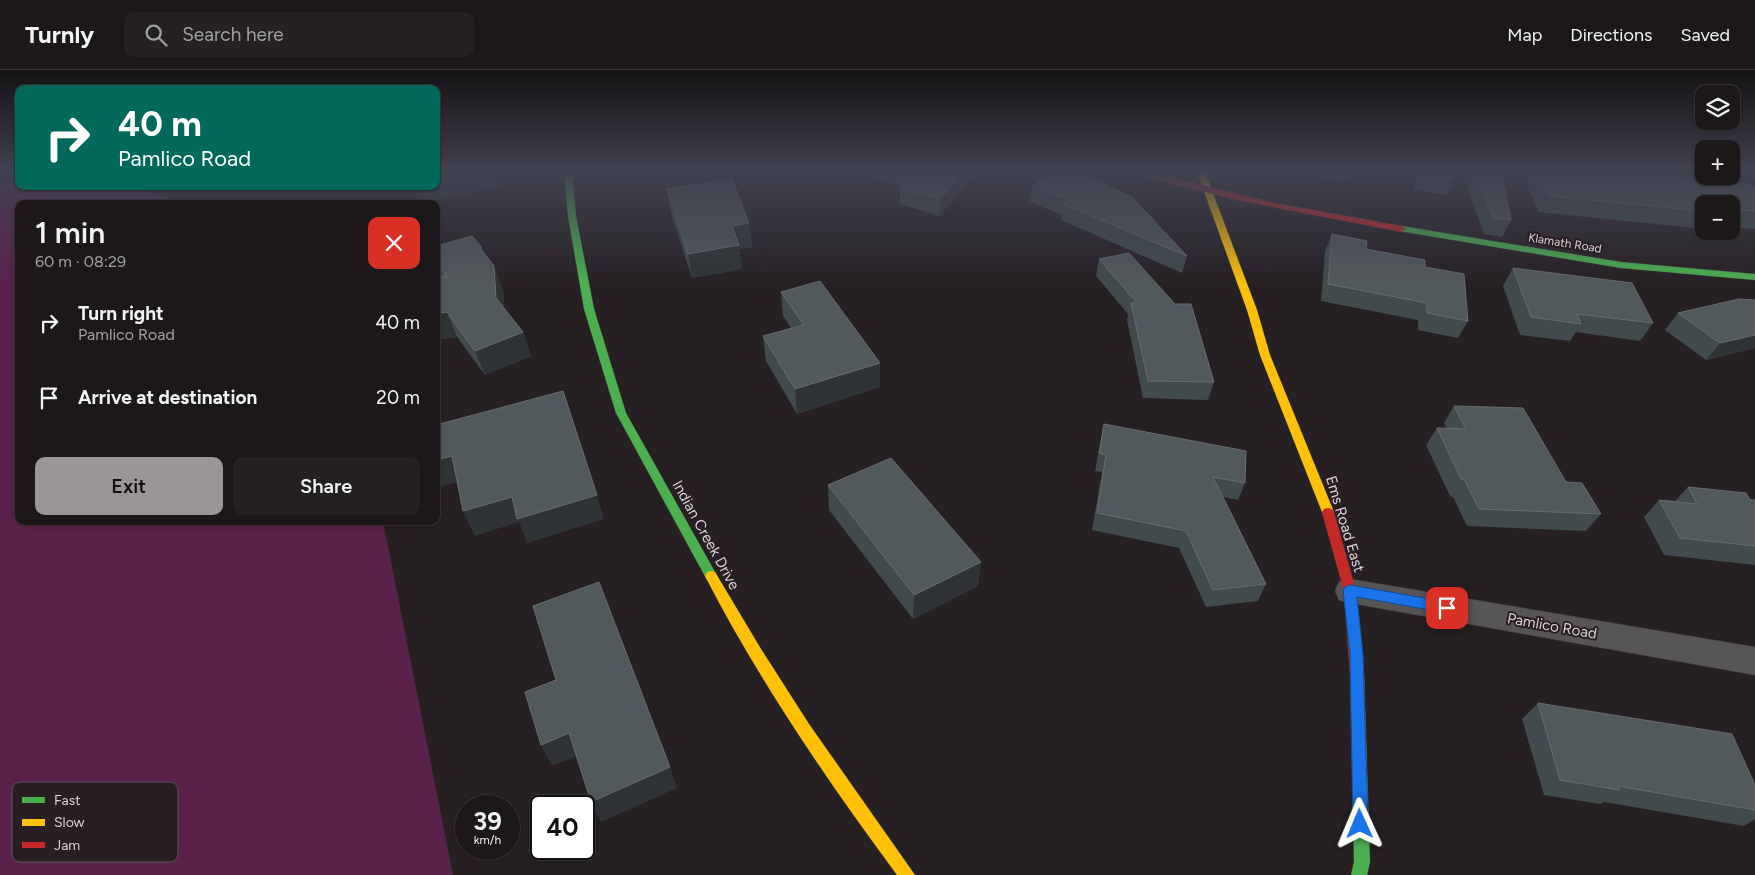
<!DOCTYPE html>
<html lang="en">
<head>
<meta charset="utf-8">
<style>
  :root { --surface:#1c181a; --page:#252123; --text:#f1f3f6; --muted:#a0a0a2; --line:#3a3739; --accent:#9b9498 }
  body { margin:0; font-family:Figtree,sans-serif; background:var(--page); color:var(--text); height:100vh; display:flex; flex-direction:column; font-size:19px; white-space:nowrap }
  * { box-sizing:border-box; margin:0 }
  p { font-size:16px; color:var(--muted) }
  .icon { flex:none; width:28px; height:28px; fill:none; stroke:currentColor; stroke-width:2; stroke-linecap:round; stroke-linejoin:round }
  .map { position:relative; flex:1; overflow:hidden }
  .details { position:absolute; left:15px; top:130px; width:425px; height:325px; display:flex; flex-direction:column; background:var(--surface); border-radius:10px; box-shadow:0 1px 4px #0004,0 0 0 1px var(--line) }
  .details>* { flex:none }
  .banner { position:absolute; left:15px; top:15px; width:425px; height:105px; border-radius:10px; box-shadow:0 1px 4px #0004,0 0 0 1px var(--line); background:#00695c; color:#fff; overflow:hidden }
  .tools { position:absolute; left:1695px; top:15px; display:grid; gap:10px }
  .tools a { display:grid; place-items:center; width:45px; height:45px; border-radius:10px; background:var(--surface); box-shadow:0 1px 4px #0004,0 0 0 1px var(--line); font-size:25px }
  .speed { position:absolute; left:455px; top:725px; display:flex; gap:10px; font-size:25px; font-weight:700; text-align:center }
  .speed>* { display:grid; place-content:center; width:65px; height:65px; border-radius:50%; background:var(--surface); box-shadow:0 1px 4px #0004,0 0 0 1px var(--line); line-height:1 }
  .speed small { font-size:12px; font-weight:400 }
  .speed .limit { border:2px solid #111; border-radius:8px; background:#fff; color:#111 }
  .pin { position:absolute; display:grid; place-items:center; width:42px; height:42px; color:#fff; margin:-21px; border-radius:10px; box-shadow:0 2px 8px #0006 }
  .me { position:absolute; width:55px; margin:-28px; rotate:359deg; stroke-linejoin:round; filter:drop-shadow(0 0 4px #0008) }
  .turn { display:flex; align-items:center; gap:18px; height:105px; padding:0 20px; font-size:22px }
  .turn .icon { width:65px; height:65px; stroke-width:2.5 }
  .turn b { display:block; font-size:35px; line-height:42px }
  .round { display:grid; place-items:center; flex:none; width:52px; height:52px; border-radius:10px; background:var(--page) }
  .head { display:flex; align-items:center; justify-content:space-between; height:85px; padding:0 20px }
  h1 { font-size:30px; font-weight:600; line-height:38px }
  .action { display:flex; gap:10px; margin-top:auto; padding:10px 20px }
  .action a { flex:1; height:58px; border-radius:10px; background:var(--accent); color:#111; font-size:20px; font-weight:600; line-height:58px; text-align:center }
  .action a+a { background:var(--page); color:var(--text) }
  ul { padding:0; list-style:none }
  li { display:flex; align-items:center; gap:15px; height:75px; padding:0 20px }
  li div { flex:1 }
  li b { display:block; font-size:19px }
  li em { font-style:normal }
  header { display:flex; align-items:center; gap:30px; box-sizing:border-box; height:70px; padding:0 25px; background:var(--surface); border-bottom:1px solid var(--line) }
  header strong { font-size:24px }
  nav { display:flex; gap:28px; margin-inline-start:auto; font-size:18px }
  .search { width:350px; height:45px; background:var(--page); display:flex; align-items:center; gap:12px; box-sizing:border-box; padding:0 18px; border-radius:10px; color:var(--muted); font-size:19px }
  .map>svg:first-child { display:block }
  .green { fill:#5a214a }
  .lines { fill:none; stroke-linecap:round; stroke-linejoin:round }
  .street-casing { stroke:#3f3a3d; stroke-width:1 }
  .fast-casing { stroke:#3f3a3d; stroke-width:1 }
  .slow-casing { stroke:#3f3a3d; stroke-width:1 }
  .jam-casing { stroke:#3f3a3d; stroke-width:1 }
  .street { fill:#575456; fill-rule:evenodd }
  .fast { fill:#4caf50; fill-rule:evenodd }
  .slow { fill:#ffc107; fill-rule:evenodd }
  .jam { fill:#c62828; fill-rule:evenodd }
  .wall { fill:#414a4d }
  .shaded-wall { fill:#303336 }
  .building { fill:#52595c; stroke:#676c6f }
  .route { fill:#1a73e8; stroke:#114b97 }
  .labels { text-anchor:middle; stroke-width:4; stroke-linejoin:round; paint-order:stroke }
  .far-street-label { font-size:12px; fill:#dad3d7; stroke:#281e24 }
  .street-label { font-size:15px; fill:#dad3d7; stroke:#281e24 }
  .key { fill:#281e24; stroke:#5d545a; stroke-width:1 }
  .key-label { font-size:14px; fill:#dad3d7 }
</style>
</head>
<body>
<header>
<strong>Turnly</strong>
<div class="search"><svg class="icon" aria-label="search" viewBox="0 0 24 24"><circle cx="10" cy="10" r="6"/><path d="M15 15l6 6"/></svg>Search here</div>
<nav><a>Map</a><a>Directions</a><a>Saved</a></nav>
</header>
<div class="map">
<svg width="1755" height="805" viewBox="0 0 1755 805">
  <rect width="100%" height="100%" fill="#262023"/>
  <!-- green -->
  <path class="green" d="M 19,113 L 19,116 L 135,116 L 181,134 L 19,134 L 19,451 L 383,451 L 453,805 L 0,805 L 0,114 Z"/>
  <g class="lines">
    <defs>
      <path id="street" d="M 1350,509 L 1755,577 L 1755,605 L 1350,533 L 1339,530 L 1335,521 L 1339,512 Z"/>
      <g id="fast">
        <path d="M 564,102 L 572,102 L 576,146 L 594,239 L 626,343 L 715,502 L 717,506 L 715,510 L 711,511 L 707,510 L 616,343 L 584,239 L 568,146 Z"/>
        <path d="M 1402,156 L 1621,192 L 1755,204 L 1755,210 L 1621,198 L 1399,161 L 1399,157 Z"/>
        <path d="M 1357,598 L 1362,600 L 1364,604 L 1370,792 L 1367,805 L 1351,805 L 1354,792 L 1350,604 L 1352,600 Z"/>
      </g>
      <g id="slow">
        <path d="M 1197,102 L 1205,102 L 1257,240 L 1270,285 L 1334,442 L 1332,445 L 1324,445 L 1322,442 L 1260,285 L 1247,240 Z"/>
        <path d="M 711,501 L 715,502 L 761,579 L 809,654 L 915,805 L 897,805 C 827,710 759,611 705,506 L 707,502 Z"/>
      </g>
      <g id="jam">
        <path d="M 1135,102 L 1149,102 L 1270,132 L 1402,156 L 1406,159 L 1402,162 L 1237,130 L 1169,113 Z"/>
        <path d="M 1328,438 L 1332,439 L 1334,442 L 1356,521 L 1364,604 L 1362,608 L 1357,610 L 1352,608 L 1350,604 L 1344,521 L 1322,442 L 1324,439 Z"/>
      </g>
    </defs>
    <!-- street casing -->
    <use href="#street" class="street-casing"/>
    <!-- fast casing -->
    <use href="#fast" class="fast-casing"/>
    <!-- slow casing -->
    <use href="#slow" class="slow-casing"/>
    <!-- jam casing -->
    <use href="#jam" class="jam-casing"/>
    <!-- street -->
    <use href="#street" class="street"/>
    <!-- fast -->
    <use href="#fast" class="fast"/>
    <!-- slow -->
    <use href="#slow" class="slow"/>
    <!-- jam -->
    <use href="#jam" class="jam"/>
  </g>
  <!-- wall -->
  <g class="wall">
    <path d="M 871,102 L 978,102 L 939,146 L 900,134 L 900,118 L 902,116 L 871,107 Z"/>
    <path d="M 1055,102 L 1187,186 L 1182,203 L 1061,150 L 1062,145 L 1030,132 L 1032,116 Z"/>
    <path d="M 1304,102 L 1348,102 L 1345,111 Z"/>
    <path d="M 1414,102 L 1455,102 L 1455,109 L 1448,125 L 1415,120 Z"/>
    <path d="M 1462,102 L 1501,102 L 1511,150 L 1502,167 L 1484,164 Z"/>
    <path d="M 1531,102 L 1613,102 L 1755,117 L 1755,159 L 1731,157 L 1731,134 L 1704,134 L 1704,159 L 1539,142 L 1526,113 Z"/>
    <path d="M 667,119 L 749,153 L 752,177 L 739,179 L 742,199 L 692,208 L 671,143 Z"/>
    <path d="M 1332,164 L 1366,179 L 1425,197 L 1468,251 L 1458,268 L 1418,260 L 1418,250 L 1321,231 L 1325,181 Z"/>
    <path d="M 436,176 L 483,182 L 503,220 L 504,238 L 523,262 L 531,286 L 485,305 L 457,267 L 436,270 L 436,207 L 438,207 L 436,204 Z"/>
    <path d="M 1099,189 L 1214,312 L 1208,330 L 1143,328 L 1127,250 L 1128,244 L 1096,206 Z"/>
    <path d="M 1513,198 L 1653,253 L 1640,271 L 1576,262 L 1570,271 L 1520,265 L 1503,216 Z"/>
    <path d="M 781,222 L 880,293 L 880,317 L 797,344 L 766,291 L 763,266 L 791,258 L 783,246 Z"/>
    <path d="M 1755,230 L 1755,278 L 1706,290 L 1665,260 L 1678,243 Z"/>
    <path d="M 1454,336 L 1566,412 L 1601,444 L 1586,461 L 1467,456 L 1453,427 L 1450,426 L 1426,375 L 1437,358 L 1446,358 L 1444,353 Z"/>
    <path d="M 1104,354 L 1245,413 L 1238,430 L 1223,427 L 1266,514 L 1258,531 L 1206,537 L 1179,478 L 1092,460 L 1102,402 L 1095,401 Z"/>
    <path d="M 828,415 L 981,492 L 978,516 L 913,549 L 829,440 Z"/>
    <path d="M 1688,417 L 1755,430 L 1755,495 L 1664,485 L 1644,447 L 1659,430 L 1675,431 Z"/>
    <path d="M 1538,633 L 1755,715 L 1755,749 L 1744,756 L 1604,732 L 1600,734 L 1544,725 L 1522,649 Z"/>
  </g>
  <!-- shaded-wall -->
  <g class="shaded-wall">
    <path d="M 450,102 L 496,102 L 500,117 L 420,134 L 414,116 L 436,116 L 436,105 Z"/>
    <path d="M 964,102 L 978,102 L 939,146 L 940,129 Z"/>
    <path d="M 749,153 L 752,177 L 739,179 L 742,199 L 692,208 L 688,184 L 732,156 Z"/>
    <path d="M 494,196 L 503,220 L 505,252 L 496,228 Z"/>
    <path d="M 447,242 L 457,267 L 436,270 L 436,244 Z"/>
    <path d="M 523,262 L 531,286 L 485,305 L 475,281 Z"/>
    <path d="M 1755,265 L 1755,278 L 1706,290 L 1720,273 Z"/>
    <path d="M 880,293 L 880,317 L 797,344 L 795,319 Z"/>
    <path d="M 452,386 L 464,410 L 436,418 L 436,390 Z"/>
    <path d="M 597,425 L 604,449 L 527,473 L 519,452 L 475,466 L 463,441 L 512,427 Z"/>
    <path d="M 981,492 L 978,516 L 913,549 L 914,525 Z"/>
    <path d="M 569,663 L 580,685 L 552,696 L 541,675 Z"/>
    <path d="M 670,697 L 677,718 L 601,752 L 591,732 Z"/>
  </g>
  <!-- building -->
  <g class="building">
    <path d="M 436,102 L 450,102 L 436,105 Z"/>
    <path d="M 913,102 L 964,102 L 940,129 L 900,118 L 915,103 Z"/>
    <path d="M 1055,102 L 1079,102 L 1133,128 L 1187,186 L 1063,134 L 1068,130 L 1032,116 Z"/>
    <path d="M 1422,102 L 1455,102 L 1455,109 L 1423,104 Z"/>
    <path d="M 1476,102 L 1501,102 L 1511,150 L 1493,148 Z"/>
    <path d="M 1537,102 L 1613,102 L 1748,114 L 1755,117 L 1755,141 L 1731,139 L 1731,134 L 1704,134 L 1704,141 L 1548,126 Z"/>
    <path d="M 732,109 L 749,153 L 732,156 L 739,175 L 688,184 L 667,119 Z"/>
    <path d="M 1332,164 L 1367,171 L 1366,179 L 1425,190 L 1425,197 L 1464,204 L 1468,251 L 1427,243 L 1427,233 L 1328,214 Z"/>
    <path d="M 472,166 L 481,176 L 481,179 L 494,196 L 496,228 L 523,262 L 475,281 L 447,242 L 436,244 L 436,207 L 446,206 L 436,193 L 436,176 Z"/>
    <path d="M 1129,183 L 1175,234 L 1191,234 L 1214,312 L 1148,311 L 1131,233 L 1137,233 L 1099,189 Z"/>
    <path d="M 1513,198 L 1632,213 L 1653,253 L 1577,244 L 1581,254 L 1531,247 Z"/>
    <path d="M 820,211 L 880,293 L 795,319 L 763,266 L 804,255 L 781,222 Z"/>
    <path d="M 1739,229 L 1755,230 L 1755,265 L 1720,273 L 1678,243 Z"/>
    <path d="M 563,321 L 597,425 L 517,449 L 512,427 L 463,441 L 452,386 L 436,390 L 436,355 Z"/>
    <path d="M 1454,336 L 1523,338 L 1566,412 L 1582,413 L 1601,444 L 1479,439 L 1464,409 L 1461,409 L 1437,358 L 1466,359 Z"/>
    <path d="M 1104,354 L 1246,381 L 1245,413 L 1213,407 L 1266,514 L 1213,520 L 1186,461 L 1097,443 L 1106,385 L 1099,383 Z"/>
    <path d="M 891,388 L 981,492 L 914,525 L 828,415 Z"/>
    <path d="M 1688,417 L 1746,423 L 1750,430 L 1755,430 L 1755,476 L 1680,468 L 1659,430 L 1697,434 Z"/>
    <path d="M 599,512 L 670,697 L 591,732 L 569,663 L 541,675 L 525,622 L 556,610 L 533,536 Z"/>
    <path d="M 1538,633 L 1732,664 L 1755,715 L 1755,740 L 1618,716 L 1619,720 L 1560,710 Z"/>
  </g>
  <!-- sky -->
  <linearGradient id="sky" x2="0" y2="1"><stop stop-color="#151213"/><stop offset="0.47" stop-color="#414250"/><stop offset="1" stop-color="#414250" stop-opacity="0"/></linearGradient>
  <rect width="1755" height="215" fill="url(#sky)"/>
  <!-- route -->
  <path class="route" d="M 1350,515 L 1447,532 L 1452,534 L 1454,538 L 1452,542 L 1447,543 L 1357,527 L 1363,584 L 1368,754 L 1366,760 L 1360,762 L 1355,760 L 1353,754 L 1350,584 L 1343,520 L 1345,517 Z"/>
  <g class="labels">
    <!-- far-street labels -->
    <g class="far-street-label">
      <text transform="translate(1565 173) rotate(9)" y="4">Klamath Road</text>
    </g>
    <!-- street labels -->
    <g class="street-label">
      <text transform="translate(1345 454) rotate(73)" y="5">Ems Road East</text>
      <text transform="translate(706 465) rotate(61)" y="5">Indian Creek Drive</text>
      <text transform="translate(1552 556) rotate(10)" y="5">Pamlico Road</text>
    </g>
  </g>
  <!-- legend -->
  <rect x="12" y="712" width="166" height="80" rx="8" class="key"/>
  <rect x="22" y="727" width="23" height="6" fill="#4caf50"/>
  <rect x="22" y="749" width="23" height="7" fill="#ffc107"/>
  <rect x="22" y="772" width="23" height="6" fill="#c62828"/>
  <g class="key-label">
    <text x="54" y="735">Fast</text>
    <text x="54" y="757">Slow</text>
    <text x="54" y="780">Jam</text>
  </g>
</svg>
<div class="tools">
<a><svg class="icon" aria-label="layers" viewBox="0 0 24 24"><path d="M12 4l9 5-9 5-9-5zM3 14l9 5 9-5"/></svg></a>
<a>+</a>
<a>−</a>
</div>
<div class="speed"><div>39<small>km/h</small></div><div class="limit">40</div></div>
<div class="pin" style="left:1447px;top:538px;background:#d93025"><svg class="icon" aria-label="arrive" viewBox="0 0 24 24"><path d="M6 21V4h12l-3 4 3 4H6"/></svg></div>
<svg class="me" style="left:1360px;top:754px" viewBox="-20 -20 40 40"><path d="M0-17L14 15 0 8-14 15z" fill="#1a73e8" stroke="#fff" stroke-width="4"/></svg>
<div class="banner">
<div class="turn"><svg class="icon" aria-label="right" viewBox="0 0 24 24"><path d="M7 20v-9h11M14 6l5 5-5 5"/></svg><div><b>40 m</b>Pamlico Road</div></div>
</div>
<section class="details">
<div class="head"><div><h1>1 min</h1><p>60 m · 08:29</p></div><a class="round" style="background:#d93025;color:#fff"><svg class="icon" aria-label="close" viewBox="0 0 24 24"><path d="M6 6l12 12M18 6L6 18"/></svg></a></div>
<ul>
<li><svg class="icon" aria-label="right" viewBox="0 0 24 24"><path d="M7 20v-9h11M14 6l5 5-5 5"/></svg><div><b>Turn right</b><p>Pamlico Road</p></div><em>40 m</em></li>
<li><svg class="icon" aria-label="arrive" viewBox="0 0 24 24"><path d="M6 21V4h12l-3 4 3 4H6"/></svg><div><b>Arrive at destination</b></div><em>20 m</em></li>
</ul>
<div class="action"><a>Exit</a><a>Share</a></div>
</section>
</div>
</body>
</html>
